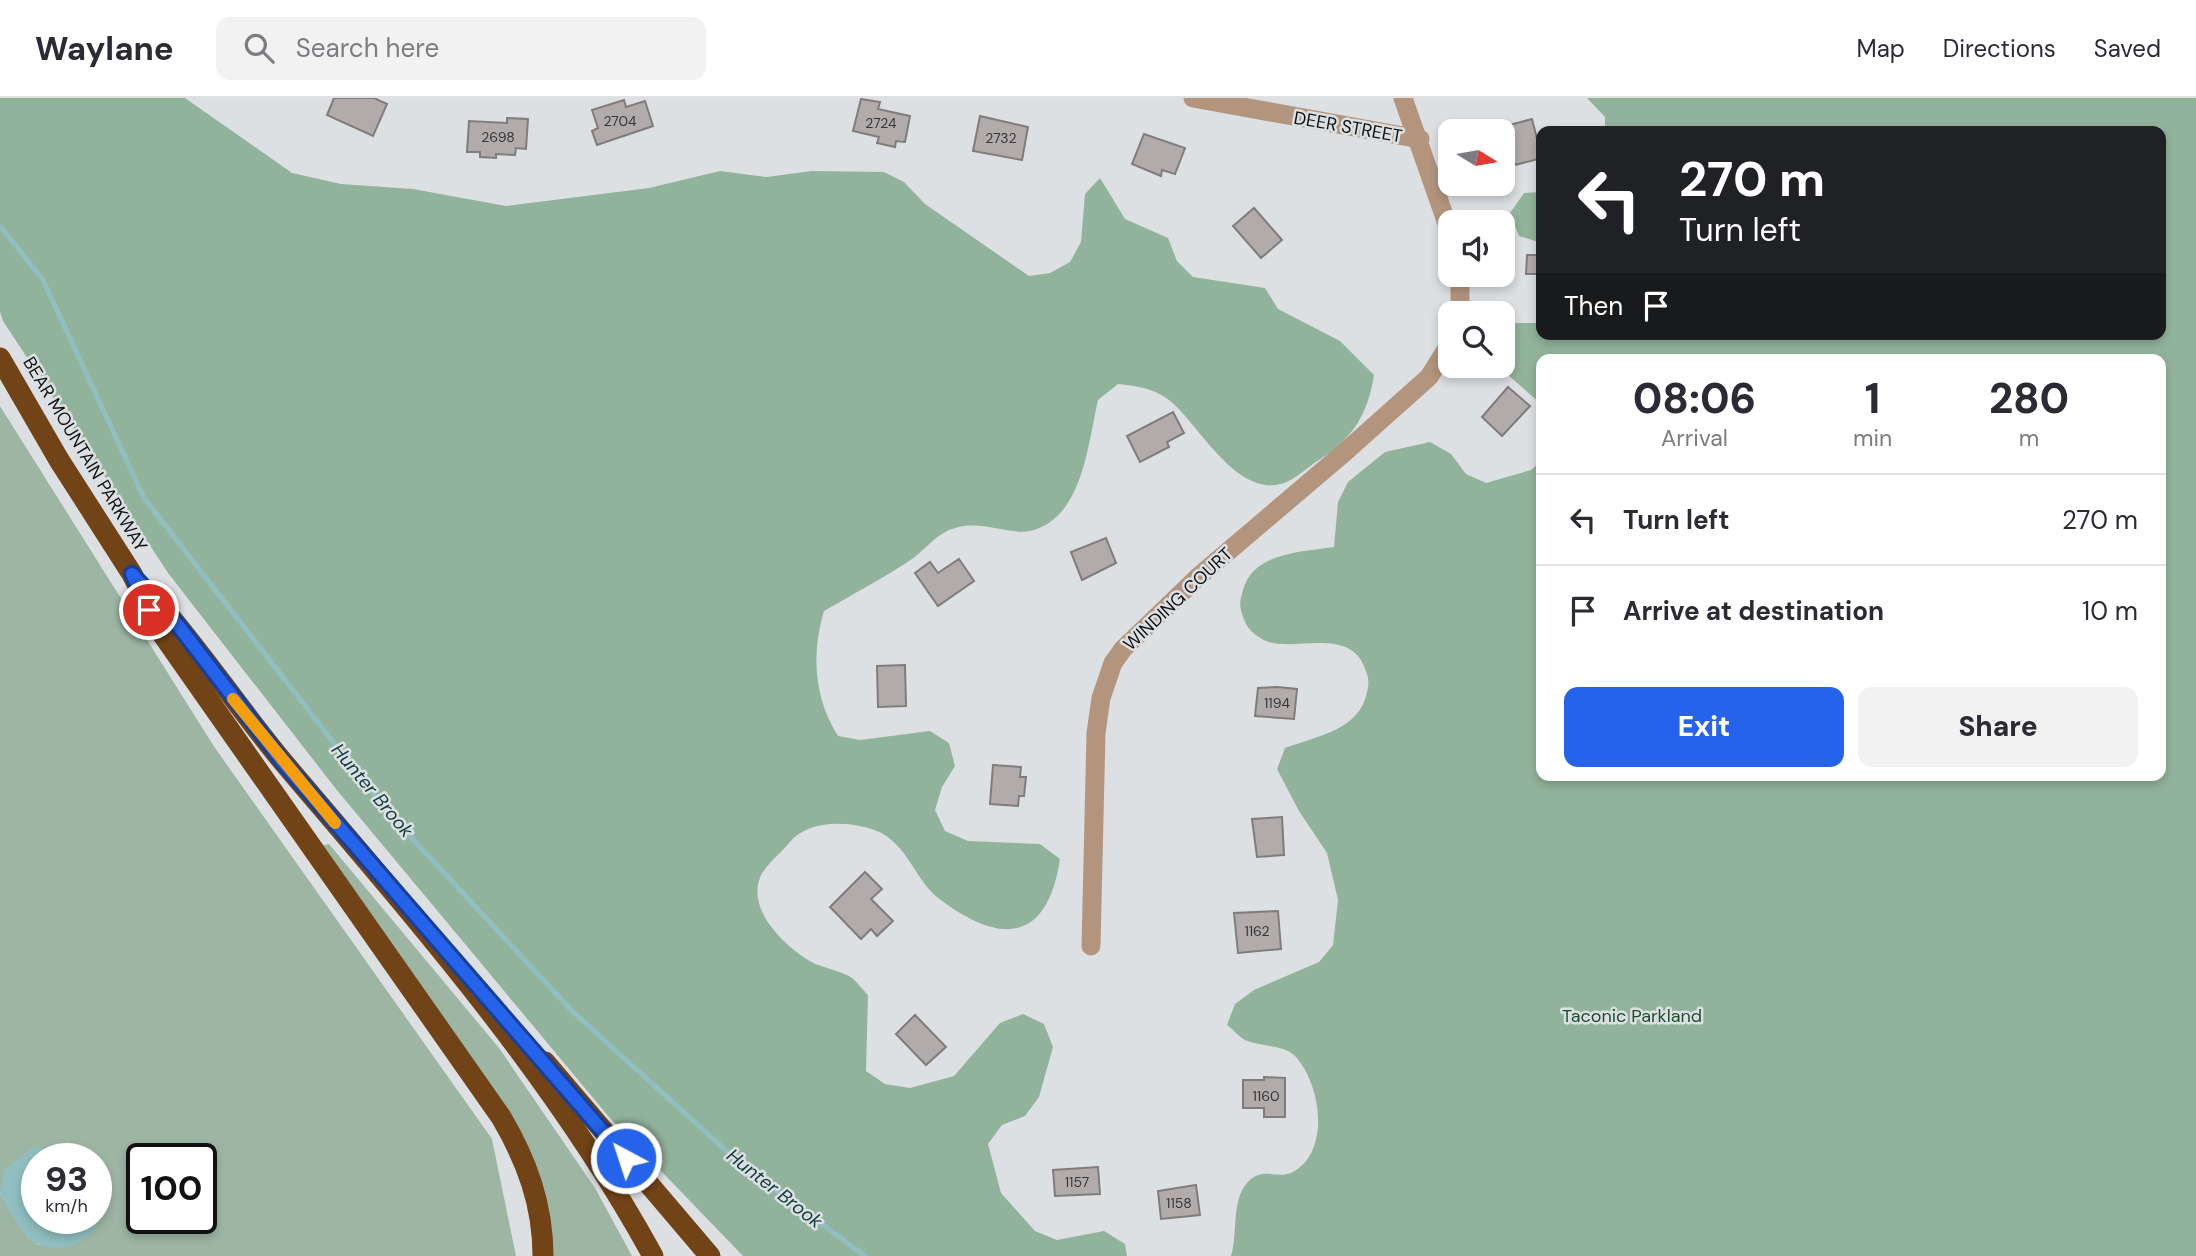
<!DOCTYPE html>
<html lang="en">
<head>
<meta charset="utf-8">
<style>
  :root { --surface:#fff; --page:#f2f2f3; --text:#2b2b33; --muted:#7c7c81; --line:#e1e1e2; --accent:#2563eb }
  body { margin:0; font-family:"DM Sans",sans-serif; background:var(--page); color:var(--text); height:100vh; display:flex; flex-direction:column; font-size:26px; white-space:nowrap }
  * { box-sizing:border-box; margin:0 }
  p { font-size:23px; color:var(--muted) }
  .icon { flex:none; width:38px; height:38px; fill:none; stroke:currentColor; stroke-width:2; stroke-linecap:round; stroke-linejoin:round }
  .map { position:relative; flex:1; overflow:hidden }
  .side { position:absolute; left:1536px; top:256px; width:630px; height:427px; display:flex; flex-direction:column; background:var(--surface); border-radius:14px; box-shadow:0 4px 10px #0003 }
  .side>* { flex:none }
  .hud { position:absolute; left:1536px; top:28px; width:630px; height:214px; border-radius:14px; box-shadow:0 4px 10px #0003; background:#202124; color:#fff; overflow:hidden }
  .needle { width:46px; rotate:101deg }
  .buttons { position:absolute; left:1438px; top:21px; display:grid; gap:14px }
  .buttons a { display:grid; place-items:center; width:77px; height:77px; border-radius:14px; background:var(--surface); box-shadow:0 4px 10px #0003; font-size:35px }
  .speed { position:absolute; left:21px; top:1045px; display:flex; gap:14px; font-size:35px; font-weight:700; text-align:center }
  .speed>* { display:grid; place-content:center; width:91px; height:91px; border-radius:50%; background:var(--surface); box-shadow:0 4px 10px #0003; line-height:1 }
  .speed small { font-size:18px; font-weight:400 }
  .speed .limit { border:4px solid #111; border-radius:10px; background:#fff; color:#111 }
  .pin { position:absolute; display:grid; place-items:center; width:60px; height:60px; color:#fff; margin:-30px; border:4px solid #fff; border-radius:50%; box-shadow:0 2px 7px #0007 }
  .me { position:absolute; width:77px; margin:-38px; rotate:320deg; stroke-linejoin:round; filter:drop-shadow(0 0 5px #0008) }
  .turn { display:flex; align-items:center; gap:24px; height:147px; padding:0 28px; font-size:32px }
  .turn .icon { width:91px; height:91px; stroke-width:2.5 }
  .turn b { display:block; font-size:49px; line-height:60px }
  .then { display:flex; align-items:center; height:66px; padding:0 28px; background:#0003; gap:14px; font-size:26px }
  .eta { display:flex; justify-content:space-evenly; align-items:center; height:119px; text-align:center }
  .eta b { font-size:42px; font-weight:800; line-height:49px }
  .button { display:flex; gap:14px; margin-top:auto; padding:14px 28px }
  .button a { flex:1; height:80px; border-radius:14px; background:var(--accent); color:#fff; font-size:28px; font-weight:800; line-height:80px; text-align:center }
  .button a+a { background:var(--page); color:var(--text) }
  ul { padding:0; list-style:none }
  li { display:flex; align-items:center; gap:21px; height:91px; padding:0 28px; border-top:2px solid var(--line) }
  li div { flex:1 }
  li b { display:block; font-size:26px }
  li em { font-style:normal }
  header { display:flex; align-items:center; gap:42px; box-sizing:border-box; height:98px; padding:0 35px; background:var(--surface); border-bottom:2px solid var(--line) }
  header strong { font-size:33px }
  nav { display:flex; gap:38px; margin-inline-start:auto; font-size:24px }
  .search { width:490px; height:63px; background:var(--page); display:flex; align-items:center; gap:18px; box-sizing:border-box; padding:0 24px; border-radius:14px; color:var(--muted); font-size:26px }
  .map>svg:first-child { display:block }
  .green { fill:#9db6a4; fill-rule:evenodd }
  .forest { fill:#92b39b }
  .water { fill:#91bfc1 }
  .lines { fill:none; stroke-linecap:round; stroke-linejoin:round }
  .stream { stroke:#91bfc1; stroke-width:5 }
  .building { fill:#b1acab; stroke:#817c7b; stroke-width:2 }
  .street { stroke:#b3957e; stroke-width:19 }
  .highway { stroke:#724317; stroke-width:21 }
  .route-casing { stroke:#184099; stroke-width:18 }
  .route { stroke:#2563eb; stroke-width:12 }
  .slow { stroke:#f59e0b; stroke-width:12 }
  .labels { text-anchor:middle; stroke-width:5; stroke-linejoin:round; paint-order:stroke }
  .number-label { font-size:14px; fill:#373637 }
  .street-label { font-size:18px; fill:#0e0f10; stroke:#dde0e3 }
  .park-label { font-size:18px; fill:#194e2e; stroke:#dde0e3 }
  .water-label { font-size:19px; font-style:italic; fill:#0e3b3d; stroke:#dde0e3 }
</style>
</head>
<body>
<header>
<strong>Waylane</strong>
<div class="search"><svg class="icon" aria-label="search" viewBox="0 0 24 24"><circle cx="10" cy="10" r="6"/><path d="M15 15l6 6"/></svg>Search here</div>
<nav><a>Map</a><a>Directions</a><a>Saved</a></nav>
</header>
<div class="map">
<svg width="2196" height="1158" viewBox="0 0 2196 1158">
  <rect width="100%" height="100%" fill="#dde0e3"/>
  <!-- green -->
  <g class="green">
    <path d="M 0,308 L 215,650 L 492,1041 L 516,1158 L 0,1158 ZM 34,1050 L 96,1060 L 96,1070 L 104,1083 L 102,1118 L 39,1147 L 28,1139 L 0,1096 ZM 142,1060 L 201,1060 L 201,1120 L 142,1120 Z"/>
    <path d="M 329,746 L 499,950 L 595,1090 L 632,1158 L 551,1158 L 532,1061 L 319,748 Z"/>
  </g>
  <!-- forest -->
  <g class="forest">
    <path d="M 0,0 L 185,0 L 292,75 L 341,86 L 413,91 L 506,108 L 649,90 L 720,73 L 766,79 L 812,73 L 884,74 L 904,84 L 925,106 L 1029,178 L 1050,175 L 1070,164 L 1081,144 L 1085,96 L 1100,80 L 1125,121 L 1168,140 L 1177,163 L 1193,179 L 1265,190 L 1278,211 L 1340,243 L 1374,277 C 1368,315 1354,339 1322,360 C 1310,367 1294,383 1281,386 C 1235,398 1199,326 1169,302 C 1153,290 1137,288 1118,286 L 1098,302 C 1088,345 1083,421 1030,433 C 1009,437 982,422 955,430 C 937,435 927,450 912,461 C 884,480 853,496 824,513 C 811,556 814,600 838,638 L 860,642 L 930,633 L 949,645 L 955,668 L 942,689 L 935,712 L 945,733 L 968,743 L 1040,746 L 1060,761 C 1047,846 1000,847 938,800 C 912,779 907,740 868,730 C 842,723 807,723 789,745 C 781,755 767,766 761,777 C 746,810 781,844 805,860 C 817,869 835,871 849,878 C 856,882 862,891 868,897 L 866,973 L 885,986 L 910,990 L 954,978 L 1000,925 L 1023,916 L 1044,926 L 1053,949 L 1039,999 L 1025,1018 L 1002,1027 L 988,1046 L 1001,1095 L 1035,1133 L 1057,1142 L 1104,1133 L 1125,1146 L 1127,1158 L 743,1158 L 609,1019 L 336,691 L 168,475 L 3,223 L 0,214 Z"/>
    <path d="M 1587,0 L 2196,0 L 2196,1158 L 1231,1158 C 1238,1137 1231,1103 1247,1085 C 1262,1068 1277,1081 1291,1075 C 1332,1055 1321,984 1294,957 C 1282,946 1258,949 1243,941 C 1238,937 1232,931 1227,927 L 1235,906 L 1254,892 L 1319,864 L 1333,847 L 1338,802 L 1327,755 L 1299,713 L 1277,671 L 1285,650 C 1317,638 1360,632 1367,594 C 1370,583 1368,578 1364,568 C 1347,527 1288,557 1262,541 C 1249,533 1245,527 1241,512 C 1239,505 1241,499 1243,492 C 1253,454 1303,454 1334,449 L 1338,404 L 1348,384 L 1385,354 L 1430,344 L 1451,356 L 1466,376 L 1486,385 L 1531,372 L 1542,362 L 1542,677 L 2161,677 L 2161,261 L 1542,261 L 1542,307 L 1498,268 L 1503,268 L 1503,232 L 1515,225 L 1542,225 L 1542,236 L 2161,236 L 2161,33 L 1605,33 L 1605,19 Z"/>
    <path d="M 1542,94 L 1542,145 L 1519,138 L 1510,115 L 1524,95 Z"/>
  </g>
  <!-- water -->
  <path class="water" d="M 34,1049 L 84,1057 L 88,1060 L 37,1060 L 37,1120 L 96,1120 L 96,1070 C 117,1105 95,1155 51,1149 C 46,1148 41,1148 36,1145 C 20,1135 10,1112 0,1096 L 4,1072 Z"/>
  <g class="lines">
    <!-- stream -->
    <path class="stream" d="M 0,128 L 43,182 L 144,400 L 385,711 L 572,913 L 741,1066 L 865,1158"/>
  </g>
  <!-- building -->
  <g class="building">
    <path d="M 334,0 L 374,0 L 387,6 L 373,38 L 327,17 Z"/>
    <path d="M 861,1 L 880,4 L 878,11 L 910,18 L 905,44 L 896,43 L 895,49 L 877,45 L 879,39 L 853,33 Z"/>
    <path d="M 624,2 L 626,9 L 645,3 L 653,28 L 597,47 L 592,33 L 598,30 L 592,12 Z"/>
    <path d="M 980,18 L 1028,29 L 1022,62 L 973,53 Z"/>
    <path d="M 507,20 L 528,21 L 526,51 L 516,50 L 515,57 L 496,56 L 496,60 L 480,59 L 480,54 L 467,54 L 469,23 L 507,25 Z"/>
    <path d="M 1532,21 L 1542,60 L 1515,67 L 1502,29 Z"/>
    <path d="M 1144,36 L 1185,50 L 1175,76 L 1162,72 L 1161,78 L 1132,66 Z"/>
    <path d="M 1254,110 L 1282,142 L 1261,160 L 1233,128 Z"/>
    <path d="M 1527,157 L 1542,157 L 1542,176 L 1526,176 Z"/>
    <path d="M 1508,289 L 1530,308 L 1502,338 L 1482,319 Z"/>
    <path d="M 1173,314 L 1184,335 L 1167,344 L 1169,349 L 1140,364 L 1127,338 Z"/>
    <path d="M 1106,440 L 1116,465 L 1082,482 L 1071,454 Z"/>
    <path d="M 959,461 L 974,483 L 938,508 L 915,475 L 930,464 L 938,475 Z"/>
    <path d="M 905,567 L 906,608 L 878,609 L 877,568 Z"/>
    <path d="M 1277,589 L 1297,591 L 1294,621 L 1255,618 L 1258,590 Z"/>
    <path d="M 993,667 L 1021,669 L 1020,679 L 1026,679 L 1024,698 L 1019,698 L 1018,708 L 990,706 Z"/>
    <path d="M 1282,719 L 1284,757 L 1257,759 L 1252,721 Z"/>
    <path d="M 865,774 L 882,791 L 871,801 L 893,823 L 877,838 L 871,831 L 861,841 L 830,809 Z"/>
    <path d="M 1278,813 L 1281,851 L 1238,855 L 1234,815 Z"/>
    <path d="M 915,917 L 946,949 L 926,967 L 896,936 Z"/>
    <path d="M 1264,979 L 1285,980 L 1285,1019 L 1264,1019 L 1264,1010 L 1243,1010 L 1243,982 L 1264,982 Z"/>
    <path d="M 1098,1069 L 1100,1096 L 1055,1098 L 1053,1072 Z"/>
    <path d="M 1196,1087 L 1200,1117 L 1161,1121 L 1158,1093 Z"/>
  </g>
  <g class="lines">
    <!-- street -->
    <g class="street">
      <path d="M 1193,0 L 1420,41"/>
      <path d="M 1403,0 L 1451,137"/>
      <path d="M 1460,215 L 1460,177"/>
      <path d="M 1091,848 L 1096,635 L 1101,600 L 1113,565 L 1123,551 L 1198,479 L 1345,354 L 1429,279 L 1451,244"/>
    </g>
    <!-- highway -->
    <g class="highway">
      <path d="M 0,260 L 59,362 L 132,476 L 163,537 L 501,1019 C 527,1063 543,1107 543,1158"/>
      <path d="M 149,494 C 198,548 238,610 284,665 C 417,822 554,977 653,1158"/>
      <path d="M 545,964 L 710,1158"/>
    </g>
  </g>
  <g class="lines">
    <defs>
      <path id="route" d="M 149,512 L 132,476 L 177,526 L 283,664 L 626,1060"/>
    </defs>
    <!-- route casing -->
    <use href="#route" class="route-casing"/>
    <!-- route -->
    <use href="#route" class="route"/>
    <!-- slow -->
    <path class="slow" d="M 233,601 L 335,725"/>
  </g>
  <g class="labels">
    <!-- number labels -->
    <g class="number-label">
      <text x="620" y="28">2704</text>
      <text x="881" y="30">2724</text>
      <text x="498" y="44">2698</text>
      <text x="1001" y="45">2732</text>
      <text x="1277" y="610">1194</text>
      <text x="1257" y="838">1162</text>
      <text x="1266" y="1003">1160</text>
      <text x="1077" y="1089">1157</text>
      <text x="1179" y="1110">1158</text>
    </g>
    <!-- street labels -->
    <g class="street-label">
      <text transform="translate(1348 29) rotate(10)" y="6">DEER STREET</text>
      <text transform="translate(85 356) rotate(59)" y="6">BEAR MOUNTAIN PARKWAY</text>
      <text transform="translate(1178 501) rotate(-43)" y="6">WINDING COURT</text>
    </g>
    <!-- park labels -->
    <g class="park-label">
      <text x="1632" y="924">Taconic Parkland</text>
    </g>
    <!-- water labels -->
    <g class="water-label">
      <text transform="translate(373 692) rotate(50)" y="7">Hunter Brook</text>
      <text transform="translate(775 1090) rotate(38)" y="7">Hunter Brook</text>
    </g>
  </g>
</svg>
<div class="buttons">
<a><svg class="needle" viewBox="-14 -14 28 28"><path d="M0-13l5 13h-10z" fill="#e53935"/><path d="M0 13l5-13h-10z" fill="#7c7c81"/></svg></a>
<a><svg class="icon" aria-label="sound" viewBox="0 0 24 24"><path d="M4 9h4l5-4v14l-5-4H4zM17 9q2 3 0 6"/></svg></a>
<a><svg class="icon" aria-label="search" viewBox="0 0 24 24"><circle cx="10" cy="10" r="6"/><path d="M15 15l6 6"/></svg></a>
</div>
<div class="speed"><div>93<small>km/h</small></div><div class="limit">100</div></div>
<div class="pin" style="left:149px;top:512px;background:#d93025"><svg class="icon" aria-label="arrive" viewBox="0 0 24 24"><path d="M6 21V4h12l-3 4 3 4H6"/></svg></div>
<svg class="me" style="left:626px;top:1060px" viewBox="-20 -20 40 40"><circle r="17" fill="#2563eb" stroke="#fff" stroke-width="3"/><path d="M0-11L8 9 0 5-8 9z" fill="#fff"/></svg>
<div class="hud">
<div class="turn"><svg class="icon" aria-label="left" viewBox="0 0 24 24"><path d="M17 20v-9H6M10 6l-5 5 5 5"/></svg><div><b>270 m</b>Turn left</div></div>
<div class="then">Then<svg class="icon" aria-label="arrive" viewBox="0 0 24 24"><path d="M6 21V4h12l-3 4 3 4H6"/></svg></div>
</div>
<section class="side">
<div class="eta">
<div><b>08:06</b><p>Arrival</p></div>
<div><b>1</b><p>min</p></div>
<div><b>280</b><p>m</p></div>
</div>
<ul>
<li><svg class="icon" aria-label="left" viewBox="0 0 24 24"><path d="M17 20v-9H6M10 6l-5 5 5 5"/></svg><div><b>Turn left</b></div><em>270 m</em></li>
<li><svg class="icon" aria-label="arrive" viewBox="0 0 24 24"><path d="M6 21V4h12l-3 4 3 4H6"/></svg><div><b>Arrive at destination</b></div><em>10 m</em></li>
</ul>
<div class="button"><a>Exit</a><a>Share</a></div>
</section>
</div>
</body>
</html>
